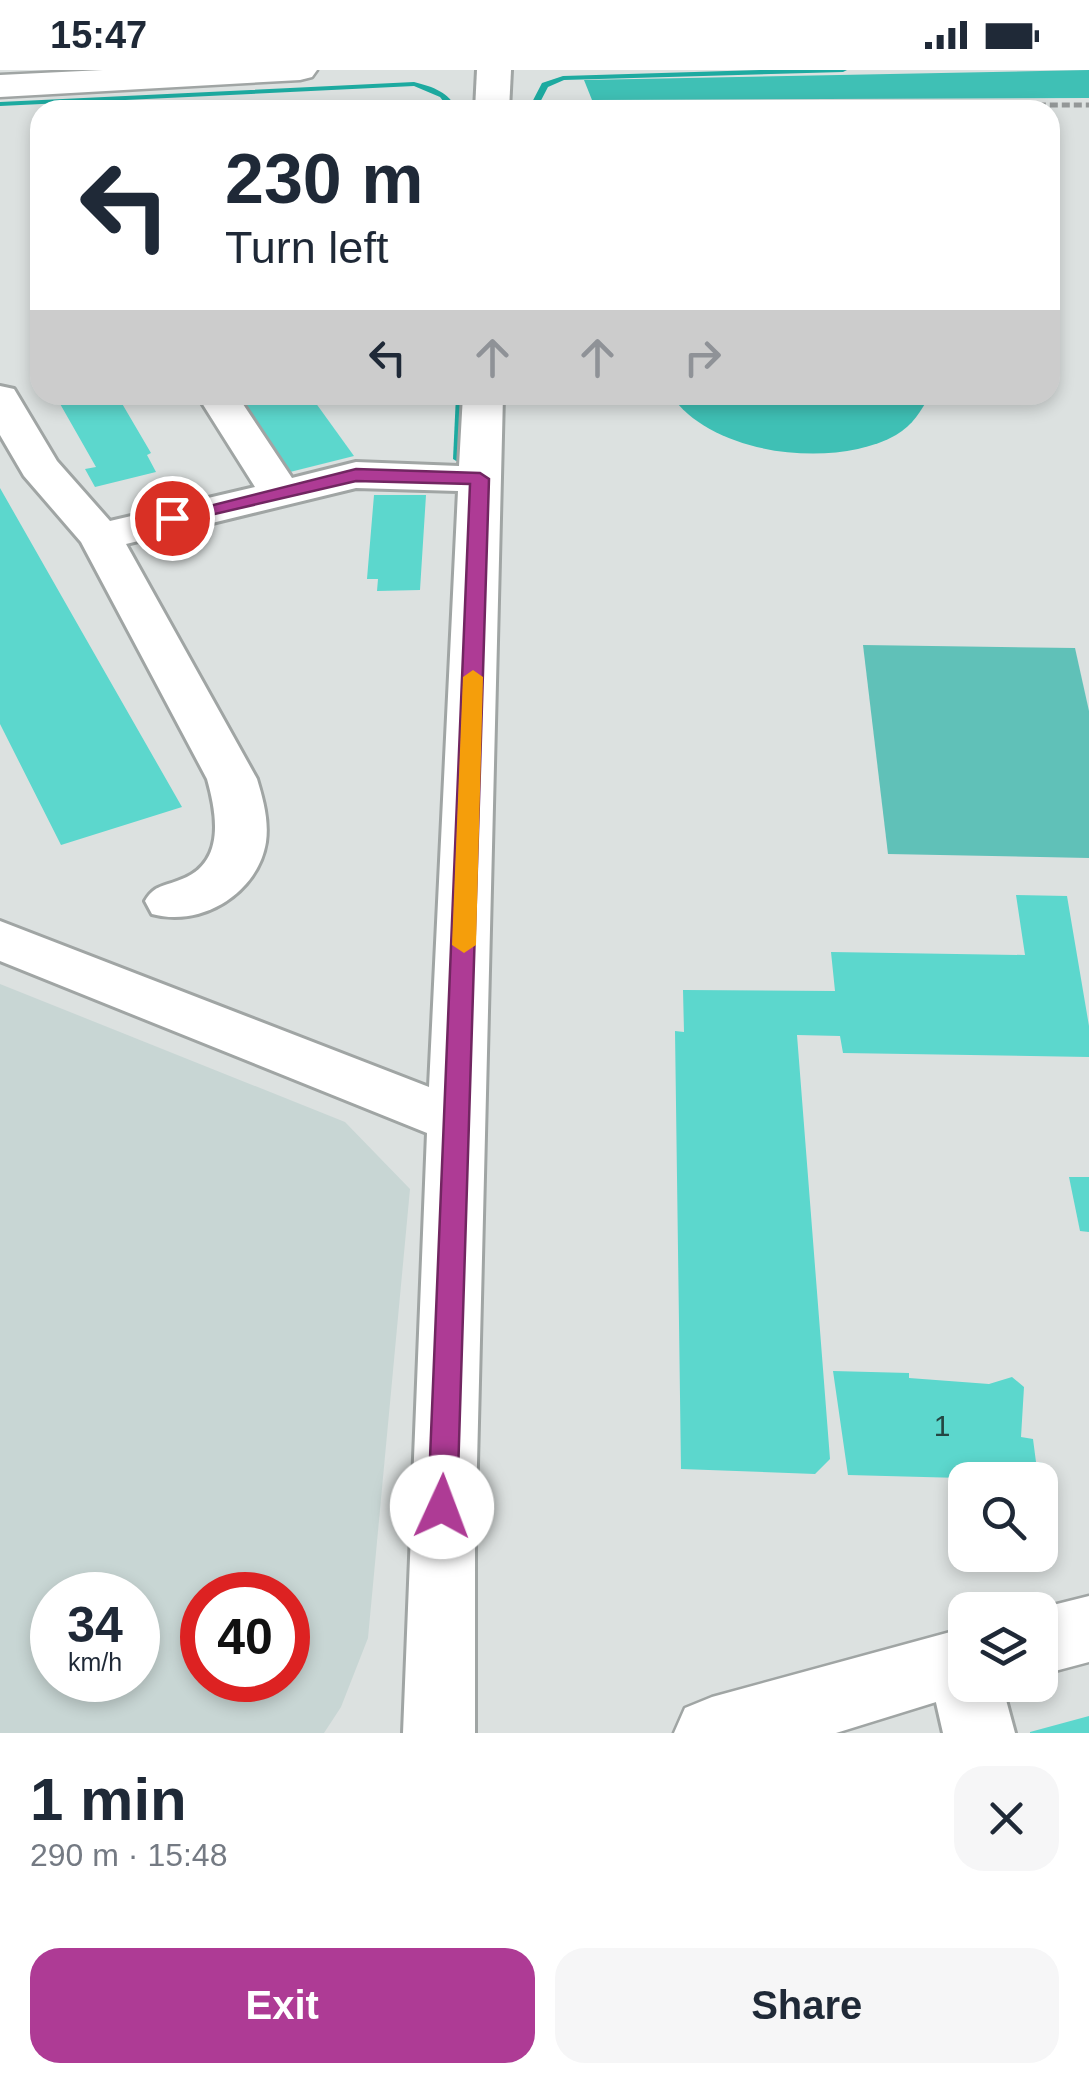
<!DOCTYPE html>
<html lang="en">
<head>
<meta charset="utf-8">
<style>
  :root { --surface:#fff; --page:#f6f6f7; --text:#1f2937; --muted:#747a83; --accent:#ae3b95 }
  body { margin:0; font-family:Arial,sans-serif; background:var(--page); color:var(--text); height:100vh; display:flex; flex-direction:column; font-size:38px; white-space:nowrap }
  * { box-sizing:border-box; margin:0 }
  p { font-size:32px; color:var(--muted) }
  .icon { flex:none; width:55px; height:55px; fill:none; stroke:currentColor; stroke-width:2; stroke-linecap:round; stroke-linejoin:round }
  .map { position:relative; height:1663px; overflow:hidden }
  .side { display:flex; flex-direction:column; background:var(--surface); flex:1 }
  .side>* { flex:none }
  .banner { position:absolute; left:30px; top:30px; width:1030px; height:305px; border-radius:30px; box-shadow:0 5px 15px #0003; background:#fff; color:var(--text); overflow:hidden }
  .fabs { position:absolute; left:948px; top:1392px; display:grid; gap:20px }
  .fabs a { display:grid; place-items:center; width:110px; height:110px; border-radius:20px; background:var(--surface); box-shadow:0 5px 15px #0003; font-size:50px }
  .speed { position:absolute; left:30px; top:1502px; display:flex; gap:20px; font-size:50px; font-weight:700; text-align:center }
  .speed>* { display:grid; place-content:center; width:130px; height:130px; border-radius:50%; background:var(--surface); box-shadow:0 5px 15px #0003; line-height:1 }
  .speed small { font-size:25px; font-weight:400 }
  .speed .limit { border:15px solid #d22; background:#fff; color:#111 }
  .pin { position:absolute; display:grid; place-items:center; width:85px; height:85px; color:#fff; margin:-42px; border:5px solid #fff; border-radius:50%; box-shadow:0 2px 10px #0007 }
  .me { position:absolute; width:110px; margin:-55px; rotate:2deg; stroke-linejoin:round; filter:drop-shadow(0 0 8px #0008) }
  .turn { display:flex; align-items:center; gap:35px; height:210px; padding:0 30px; font-size:45px }
  .turn .icon { width:130px; height:130px; stroke-width:2.5 }
  .turn b { display:block; font-size:70px; line-height:85px }
  .lanes { display:flex; align-items:center; height:95px; padding:0 30px; background:#0003; justify-content:center; gap:50px; direction:ltr }
  .lanes .off { opacity:.35 }
  .round { display:grid; place-items:center; flex:none; width:105px; height:105px; border-radius:30px; background:var(--page) }
  .overview { display:flex; align-items:center; justify-content:space-between; height:170px; padding:0 30px }
  h1 { font-size:60px; font-weight:700; line-height:75px }
  .cta { display:flex; gap:20px; margin-top:auto; padding:20px 30px }
  .cta a { flex:1; height:115px; border-radius:30px; background:var(--accent); color:#fff; font-size:40px; font-weight:700; line-height:115px; text-align:center }
  .cta a+a { background:var(--page); color:var(--text) }
  .status { display:flex; justify-content:space-between; align-items:center; height:70px; padding:0 50px; background:var(--surface); direction:ltr }
  .status svg { height:28px; fill:currentColor }
  .map>svg:first-child { display:block }
  .built { fill:#c8d6d4; fill-rule:evenodd }
  .green { fill:#60c1b8 }
  .forest { fill:#3fc0b5 }
  .lines { fill:none; stroke-linecap:round; stroke-linejoin:round }
  .stream { fill:#1daaa0; fill-rule:evenodd }
  .building { fill:#5cd7cd }
  .minor-casing { stroke:#a0a5a4; stroke-width:6 }
  .major-casing { stroke:#a0a5a4; stroke-width:5 }
  .path { stroke:#939797; stroke-width:5; stroke-dasharray:8 4; stroke-linecap:butt }
  .minor { fill:#fff; fill-rule:evenodd }
  .major { fill:#fff; fill-rule:evenodd }
  .route { fill:#ae3b95; stroke:#712661; stroke-width:2.5 }
  .slow { fill:#f59e0b }
  .labels { text-anchor:middle; stroke-width:8; stroke-linejoin:round; paint-order:stroke }
  .near-number-label { font-size:30px; fill:#244542 }
</style>
</head>
<body>
<div class="status"><b>15:47</b><svg viewBox="0 0 49 12"><path d="M0 12V9h3v3zM5 12V6h3v6zM10 12V3h3v9zM15 12V0h3v12zM26 1h20v11H26zM47 4h2v5h-2z"/></svg></div>
<div class="map">
<svg width="1089" height="1663" viewBox="0 0 1089 1663">
  <rect width="100%" height="100%" fill="#dce1e0"/>
  <!-- built -->
  <path class="built" d="M 0,914 L 345,1052 L 410,1119 L 368,1568 L 341,1637 L 324,1663 L 0,1663 ZM 52,1525 L 138,1525 L 138,1610 L 52,1610 ZM 202,1525 L 288,1525 L 288,1610 L 202,1610 Z"/>
  <!-- green -->
  <path class="green" d="M 863,575 L 1075,578 L 1089,641 L 1089,788 L 888,784 Z"/>
  <!-- forest -->
  <g class="forest">
    <path d="M 1089,0 L 1089,28 L 592,30 L 584,10 Z"/>
    <path d="M 671,325 L 930,325 C 921,341 913,355 896,365 C 834,400 711,385 671,325 Z"/>
  </g>
  <g class="lines">
    <!-- stream -->
    <g class="stream">
      <path d="M 760,0 L 847,0 L 843,2 L 564,10 L 548,17 L 536,40 L 528,40 L 542,13 L 563,6 Z"/>
      <path d="M 414,12 C 434,17 448,22 458,40 L 450,40 L 440,27 L 414,16 L 0,36 L 0,32 Z"/>
      <path d="M 456,325 L 466,325 L 463,389 L 458,392 L 453,389 Z"/>
    </g>
  </g>
  <!-- building -->
  <g class="building">
    <path d="M 55,325 L 117,325 L 151,383 L 147,385 L 156,402 L 95,417 L 85,399 L 96,397 Z"/>
    <path d="M 226,325 L 310,325 L 354,386 L 278,405 Z"/>
    <path d="M 0,418 L 82,562 L 182,737 L 61,775 L 0,654 Z"/>
    <path d="M 374,425 L 426,425 L 420,520 L 377,521 L 378,509 L 367,509 Z"/>
    <path d="M 1016,825 L 1067,826 L 1089,956 L 1089,987 L 843,983 L 840,966 L 797,965 L 830,1389 L 815,1404 L 681,1399 L 675,961 L 684,962 L 683,920 L 835,921 L 831,882 L 1025,885 Z"/>
    <path d="M 1069,1107 L 1089,1107 L 1089,1162 L 1080,1161 Z"/>
    <path d="M 833,1301 L 909,1303 L 909,1308 L 989,1314 L 1012,1307 L 1024,1317 L 1021,1367 L 1033,1369 L 1036,1392 L 1043,1393 L 1048,1429 L 1040,1429 L 1040,1410 L 848,1405 Z"/>
    <path d="M 1089,1646 L 1089,1663 L 1030,1663 L 1030,1662 Z"/>
  </g>
  <g class="lines">
    <defs>
      <g id="minor">
        <path d="M 477,0 L 511,0 L 509,40 L 475,40 Z"/>
        <path d="M 0,316 L 14,319 L 57,391 L 110,451 L 255,417 L 197,325 L 237,325 L 292,408 L 356,392 L 459,396 L 463,325 L 503,325 L 475,1476 L 475,1663 L 403,1663 L 427,1063 L 0,891 L 0,851 L 429,1017 L 458,421 L 356,418 L 126,474 L 257,709 C 263,729 269,750 266,772 C 258,823 201,858 152,844 L 145,831 C 154,816 161,817 177,811 C 225,796 218,748 207,709 L 81,472 L 24,406 L 0,365 Z"/>
        <path d="M 965,1583 L 965,1615 L 1002,1615 L 1015,1663 L 943,1663 L 932,1615 L 942,1592 Z"/>
      </g>
      <g id="major">
        <path d="M 103,0 L 317,0 L 312,7 L 300,10 L 0,27 L 0,5 Z"/>
        <path d="M 1089,1526 L 1089,1592 L 1040,1605 L 1040,1540 L 1033,1540 Z"/>
        <path d="M 965,1558 L 965,1615 L 991,1615 L 836,1663 L 674,1663 L 685,1638 L 712,1627 Z"/>
      </g>
    </defs>
    <!-- minor casing -->
    <use href="#minor" class="minor-casing"/>
    <!-- major casing -->
    <use href="#major" class="major-casing"/>
    <!-- path -->
    <path class="path" d="M 582,40 L 624,36 L 1089,35"/>
    <!-- minor -->
    <use href="#minor" class="minor"/>
    <!-- major -->
    <use href="#major" class="major"/>
  </g>
  <!-- route -->
  <path class="route" d="M 356,399 L 480,403 L 489,409 L 457,1437 L 453,1446 L 442,1449 L 432,1446 L 428,1437 L 470,414 L 356,411 L 172,454 L 162,448 Z"/>
  <!-- slow -->
  <path class="slow" d="M 473,600 L 483,607 L 476,875 L 464,883 L 452,875 L 463,607 Z"/>
  <g class="labels">
    <!-- near-number labels -->
    <g class="near-number-label">
      <text x="942" y="1366">1</text>
    </g>
  </g>
</svg>
<div class="fabs">
<a><svg class="icon" aria-label="search" viewBox="0 0 24 24"><circle cx="10" cy="10" r="6"/><path d="M15 15l6 6"/></svg></a>
<a><svg class="icon" aria-label="layers" viewBox="0 0 24 24"><path d="M12 4l9 5-9 5-9-5zM3 14l9 5 9-5"/></svg></a>
</div>
<div class="speed"><div>34<small>km/h</small></div><div class="limit">40</div></div>
<div class="pin" style="left:172px;top:448px;background:#d93025"><svg class="icon" aria-label="arrive" viewBox="0 0 24 24"><path d="M6 21V4h12l-3 4 3 4H6"/></svg></div>
<svg class="me" style="left:442px;top:1437px" viewBox="-20 -20 40 40"><circle r="19" fill="#fff"/><path d="M0-13L10 11 0 6-10 11z" fill="#ae3b95"/></svg>
<div class="banner">
<div class="turn"><svg class="icon" aria-label="left" viewBox="0 0 24 24"><path d="M17 20v-9H6M10 6l-5 5 5 5"/></svg><div><b>230 m</b>Turn left</div></div>
<div class="lanes"><svg class="icon" aria-label="left" viewBox="0 0 24 24"><path d="M17 20v-9H6M10 6l-5 5 5 5"/></svg><svg class="icon off" aria-label="ahead" viewBox="0 0 24 24"><path d="M12 20V5M6 11l6-6 6 6"/></svg><svg class="icon off" aria-label="ahead" viewBox="0 0 24 24"><path d="M12 20V5M6 11l6-6 6 6"/></svg><svg class="icon off" aria-label="right" viewBox="0 0 24 24"><path d="M7 20v-9h11M14 6l5 5-5 5"/></svg></div>
</div>
</div>
<section class="side">
<div class="overview"><div><h1>1 min</h1><p>290 m · 15:48</p></div><a class="round"><svg class="icon" aria-label="close" viewBox="0 0 24 24"><path d="M6 6l12 12M18 6L6 18"/></svg></a></div>
<div class="cta"><a>Exit</a><a>Share</a></div>
</section>
</body>
</html>
